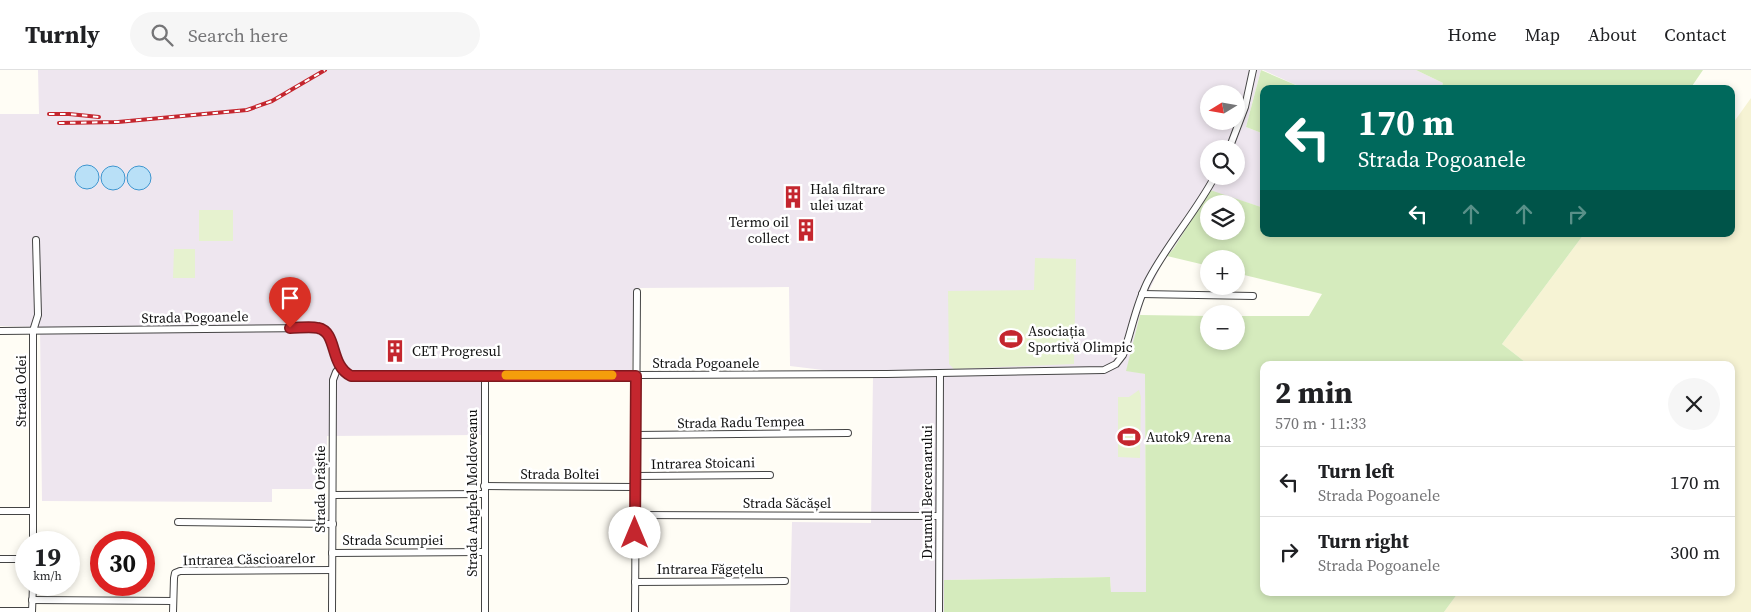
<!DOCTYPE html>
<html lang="en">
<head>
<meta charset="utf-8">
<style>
  :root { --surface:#fff; --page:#f6f6f6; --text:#202124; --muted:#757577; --line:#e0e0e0 }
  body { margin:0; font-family:"Source Serif 4",serif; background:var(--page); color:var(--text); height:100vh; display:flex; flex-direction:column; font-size:19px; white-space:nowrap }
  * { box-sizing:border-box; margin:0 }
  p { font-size:16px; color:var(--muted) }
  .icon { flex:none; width:28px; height:28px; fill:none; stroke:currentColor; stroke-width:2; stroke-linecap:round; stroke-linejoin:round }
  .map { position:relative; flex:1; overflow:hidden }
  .panel { position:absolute; left:1260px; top:291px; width:475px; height:235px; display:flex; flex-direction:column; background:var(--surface); border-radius:10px; box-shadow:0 2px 8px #0003 }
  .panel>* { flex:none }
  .guide { position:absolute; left:1260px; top:15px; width:475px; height:152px; border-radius:10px; box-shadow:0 2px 8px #0003; background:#00695c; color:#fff; overflow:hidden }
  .needle { width:32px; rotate:259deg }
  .tools { position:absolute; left:1200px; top:15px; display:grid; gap:10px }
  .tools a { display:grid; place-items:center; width:45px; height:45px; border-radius:50%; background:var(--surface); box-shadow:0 2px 8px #0003; font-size:25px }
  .speed { position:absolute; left:15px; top:461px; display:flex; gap:10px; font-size:25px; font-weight:700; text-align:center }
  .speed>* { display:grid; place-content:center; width:65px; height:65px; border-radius:50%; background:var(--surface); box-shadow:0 2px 8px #0003; line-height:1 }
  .speed small { font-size:12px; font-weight:400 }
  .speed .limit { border:8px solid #d22; background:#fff; color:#111 }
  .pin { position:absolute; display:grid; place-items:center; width:42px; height:42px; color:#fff; margin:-51px -21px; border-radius:50% 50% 50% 0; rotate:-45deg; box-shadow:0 0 5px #0007 }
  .pin .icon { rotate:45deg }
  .me { position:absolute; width:55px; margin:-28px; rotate:0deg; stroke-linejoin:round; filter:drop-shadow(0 0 4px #0008) }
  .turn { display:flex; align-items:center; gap:18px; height:105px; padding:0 15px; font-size:22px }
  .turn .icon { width:65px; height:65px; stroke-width:2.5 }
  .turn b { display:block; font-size:35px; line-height:42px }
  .lanes { display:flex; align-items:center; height:48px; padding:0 15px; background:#0003; justify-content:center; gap:25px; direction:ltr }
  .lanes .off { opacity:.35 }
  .round { display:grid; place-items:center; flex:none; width:52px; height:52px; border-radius:26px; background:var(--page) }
  .summary { display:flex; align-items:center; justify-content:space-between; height:85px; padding:0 15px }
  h1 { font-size:30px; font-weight:700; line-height:38px }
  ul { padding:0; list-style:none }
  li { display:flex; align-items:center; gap:15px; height:70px; padding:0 15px; border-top:1px solid var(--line) }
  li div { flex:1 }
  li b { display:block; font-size:19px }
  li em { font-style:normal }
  header { display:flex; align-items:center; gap:30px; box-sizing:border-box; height:70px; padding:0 25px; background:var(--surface); border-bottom:1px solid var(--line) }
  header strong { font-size:24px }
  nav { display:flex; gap:28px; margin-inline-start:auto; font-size:18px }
  .search { width:350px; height:45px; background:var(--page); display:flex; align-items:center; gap:12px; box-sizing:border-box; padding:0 18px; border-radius:28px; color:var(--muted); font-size:19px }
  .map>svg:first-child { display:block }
  .industrial { fill:#eee6ef; fill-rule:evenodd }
  .farmland { fill:#f6f3d4 }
  .green { fill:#d5ebbd; fill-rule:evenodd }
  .pitch { fill:#e6f2cf }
  .water { fill:#b9e0f7; stroke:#3f96cf }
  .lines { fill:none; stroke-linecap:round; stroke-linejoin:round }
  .minor-casing { stroke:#444; stroke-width:8 }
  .minor { stroke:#fff; stroke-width:6 }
  .rail-casing { stroke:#c4262e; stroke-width:4 }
  .rail { stroke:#fff; stroke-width:2; stroke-dasharray:5.5; stroke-linecap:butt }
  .route-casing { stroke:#7f191e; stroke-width:12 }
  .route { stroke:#c4262e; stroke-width:9 }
  .slow { stroke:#f59e0b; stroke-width:9 }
  .labels { text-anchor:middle; stroke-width:5; stroke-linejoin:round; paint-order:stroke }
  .poi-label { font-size:14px; fill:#111; stroke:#fff; text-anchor:start }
  .street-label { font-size:14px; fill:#111; stroke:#fff }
</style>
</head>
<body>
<header>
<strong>Turnly</strong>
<div class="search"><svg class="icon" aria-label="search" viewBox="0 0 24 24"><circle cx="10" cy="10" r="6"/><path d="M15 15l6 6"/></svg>Search here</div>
<nav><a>Home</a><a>Map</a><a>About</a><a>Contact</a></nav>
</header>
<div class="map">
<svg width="1751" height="542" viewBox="0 0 1751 542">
  <rect width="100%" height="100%" fill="#fffdf5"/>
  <!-- industrial -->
  <g class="industrial">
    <path d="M 38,0 L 1261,0 L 1246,57 L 1264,64 L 1264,138 L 1210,121 L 1174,178 L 1164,190 L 1143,233 L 1127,300 L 1145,304 L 1146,522 L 1111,522 L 1110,507 L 944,510 L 944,542 L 790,542 L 792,452 L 871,453 L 873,306 L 790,296 L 789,217 L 635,218 L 632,302 L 483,301 L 482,365 L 327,366 L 326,419 L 272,419 L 272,432 L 42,431 L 40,257 L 0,256 L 0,44 L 39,44 ZM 1209,24 L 1236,24 L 1236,51 L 1209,51 ZM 1209,79 L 1236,79 L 1236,106 L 1209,106 Z"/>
    <path d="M 1263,0 L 1416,0 L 1443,13 L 1441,19 L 1305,19 Z"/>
  </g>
  <!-- farmland -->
  <path class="farmland" d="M 1751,28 L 1751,542 L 1444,542 L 1458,523 L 1731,522 L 1731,295 L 1529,295 L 1502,274 L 1584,164 L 1731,164 L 1731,56 Z"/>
  <!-- green -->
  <g class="green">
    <path d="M 1261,0 L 1305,19 L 1264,19 L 1264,64 L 1246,57 Z"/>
    <path d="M 1416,0 L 1703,0 L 1690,19 L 1441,19 L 1443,13 Z"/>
    <path d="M 1210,120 L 1264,138 L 1264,164 L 1341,164 L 1353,167 L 1354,164 L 1584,164 L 1502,274 L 1529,295 L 1264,295 L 1264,522 L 1458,523 L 1444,542 L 944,542 L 944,510 L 1110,507 L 1111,522 L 1146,522 L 1145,304 L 1126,301 L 1140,245 L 1209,246 L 1209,271 L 1236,271 L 1236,246 L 1309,246 L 1322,224 L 1236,203 L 1236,189 L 1209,189 L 1209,196 L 1167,186 L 1174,178 ZM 1209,134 L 1236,134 L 1236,161 L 1209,161 Z"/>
  </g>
  <!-- pitch -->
  <g class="pitch">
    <rect x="199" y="140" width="34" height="31"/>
    <path d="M 174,179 L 195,179 L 195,208 L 173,208 Z"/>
    <path d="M 1035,188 L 1076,189 L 1074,294 L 954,299 L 949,294 L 948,221 L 1034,220 Z"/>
    <path d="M 1139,320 L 1141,327 L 1140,388 L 1118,387 L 1118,327 L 1129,327 Z"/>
  </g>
  <!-- water -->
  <g class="water">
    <circle cx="87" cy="107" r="12"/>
    <circle cx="139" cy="108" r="12"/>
    <circle cx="113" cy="108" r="12"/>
  </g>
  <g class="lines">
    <defs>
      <g id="minor">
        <path d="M 1229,79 L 1245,37 L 1253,0"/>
        <path d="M 1142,224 L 1253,226"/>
        <path d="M 0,261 L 318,258 C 339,267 330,296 351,306 L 887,304 L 1104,300 L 1116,294 L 1123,285 C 1132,260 1136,233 1149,209 C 1168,173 1196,142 1215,106"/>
        <path d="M 485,305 L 485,542"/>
        <path d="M 635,365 L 848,363"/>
        <path d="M 635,406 L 770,405"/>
        <path d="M 484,416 L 635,417"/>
        <path d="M 333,425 L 484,424"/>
        <path d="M 0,441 L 33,441"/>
        <path d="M 635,445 L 939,446"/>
        <path d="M 178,452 L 333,454"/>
        <path d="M 33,472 L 33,261 L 38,245 L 36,170"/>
        <path d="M 332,483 L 484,482"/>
        <path d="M 0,489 L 26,489"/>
        <path d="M 635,512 L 785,511"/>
        <path d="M 32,530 L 173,531"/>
        <path d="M 0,541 L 32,541"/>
        <path d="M 32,542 L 33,515"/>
        <path d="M 173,542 L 174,508 L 175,503 L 180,501 L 332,500"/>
        <path d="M 332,542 L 333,310 L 336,302 L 340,297"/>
        <path d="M 635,542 L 637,222"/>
        <path d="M 939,542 L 940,303"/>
      </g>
    </defs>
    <!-- minor casing -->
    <use href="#minor" class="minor-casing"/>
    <!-- minor -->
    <use href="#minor" class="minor"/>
    <defs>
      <g id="rail">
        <path d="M 49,44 L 69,44 L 99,47"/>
        <path d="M 59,53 L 118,52 L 247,40 L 272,31 L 325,0"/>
      </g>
    </defs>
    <!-- rail casing -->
    <use href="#rail" class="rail-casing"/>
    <!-- rail -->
    <use href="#rail" class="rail"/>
  </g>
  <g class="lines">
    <defs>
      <path id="route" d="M 290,258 C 299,258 310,256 318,258 C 338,262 329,295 351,306 L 636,306 L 635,463"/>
    </defs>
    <!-- route casing -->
    <use href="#route" class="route-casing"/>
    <!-- route -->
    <use href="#route" class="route"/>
    <!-- slow -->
    <path class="slow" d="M 506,305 L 612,305"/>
  </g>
  <!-- icons -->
  <defs>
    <symbol id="building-bare" viewBox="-9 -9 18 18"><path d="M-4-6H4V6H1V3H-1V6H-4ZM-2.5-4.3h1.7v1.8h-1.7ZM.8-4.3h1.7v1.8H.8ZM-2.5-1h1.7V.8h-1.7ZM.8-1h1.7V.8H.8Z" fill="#c4262e" stroke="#fff" stroke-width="2.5" paint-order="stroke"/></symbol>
    <symbol id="stadium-bare" viewBox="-9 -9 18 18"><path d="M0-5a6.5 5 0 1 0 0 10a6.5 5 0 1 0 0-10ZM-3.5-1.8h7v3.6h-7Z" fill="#c4262e" stroke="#fff" stroke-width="2.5" paint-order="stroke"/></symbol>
  </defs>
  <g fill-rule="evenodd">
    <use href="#building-bare" x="777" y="111" width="32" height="32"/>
    <use href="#building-bare" x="790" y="144" width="32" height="32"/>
    <use href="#stadium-bare" x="995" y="253" width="32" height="32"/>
    <use href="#building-bare" x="379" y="265" width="32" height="32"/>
    <use href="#stadium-bare" x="1113" y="351" width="32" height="32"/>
  </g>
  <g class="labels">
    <!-- poi labels -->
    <g class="poi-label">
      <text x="810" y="124">Hala filtrare<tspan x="810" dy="16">ulei uzat</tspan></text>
      <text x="789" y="157" text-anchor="end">Termo oil<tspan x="789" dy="16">collect</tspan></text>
      <text x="1028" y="266">Asociația<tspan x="1028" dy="16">Sportivă Olimpic</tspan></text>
      <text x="412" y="286">CET Progresul</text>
      <text x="1146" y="372">Autok9 Arena</text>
    </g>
    <!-- street labels -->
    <g class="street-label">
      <text transform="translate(195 247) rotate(-1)" y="5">Strada Pogoanele</text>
      <text x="706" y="298">Strada Pogoanele</text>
      <text transform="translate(21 321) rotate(-90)" y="5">Strada Odei</text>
      <text transform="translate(741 352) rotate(-1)" y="5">Strada Radu Tempea</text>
      <text transform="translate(703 393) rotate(-1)" y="5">Intrarea Stoicani</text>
      <text x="560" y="409">Strada Boltei</text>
      <text transform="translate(320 419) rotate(-90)" y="5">Strada Orăștie</text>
      <text transform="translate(927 422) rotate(-90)" y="5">Drumul Bercenarului</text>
      <text transform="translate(472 423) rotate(-90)" y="5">Strada Anghel Moldoveanu</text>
      <text x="787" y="438">Strada Săcășel</text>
      <text x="393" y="475">Strada Scumpiei</text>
      <text transform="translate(249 489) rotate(-1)" y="5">Intrarea Căscioarelor</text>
      <text x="710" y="504">Intrarea Făgețelu</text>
    </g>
  </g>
</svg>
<div class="tools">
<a><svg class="needle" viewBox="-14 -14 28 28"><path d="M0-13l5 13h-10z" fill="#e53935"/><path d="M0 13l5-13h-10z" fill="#757577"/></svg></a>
<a><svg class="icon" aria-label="search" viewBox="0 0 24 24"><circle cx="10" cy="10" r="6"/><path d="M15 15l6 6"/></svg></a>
<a><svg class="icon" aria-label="layers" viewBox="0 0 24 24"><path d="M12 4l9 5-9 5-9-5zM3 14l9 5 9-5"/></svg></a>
<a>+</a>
<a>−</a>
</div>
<div class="speed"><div>19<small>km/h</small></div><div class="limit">30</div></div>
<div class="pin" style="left:290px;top:258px;background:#d93025"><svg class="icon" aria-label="arrive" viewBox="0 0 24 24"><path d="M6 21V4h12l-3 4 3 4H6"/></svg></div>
<svg class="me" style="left:635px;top:463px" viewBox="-20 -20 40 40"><circle r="19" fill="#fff"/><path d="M0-13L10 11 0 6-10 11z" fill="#c4262e"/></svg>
<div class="guide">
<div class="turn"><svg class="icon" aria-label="left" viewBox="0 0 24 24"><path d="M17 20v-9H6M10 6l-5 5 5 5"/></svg><div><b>170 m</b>Strada Pogoanele</div></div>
<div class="lanes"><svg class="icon" aria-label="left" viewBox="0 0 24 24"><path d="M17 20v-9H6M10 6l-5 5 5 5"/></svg><svg class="icon off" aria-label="ahead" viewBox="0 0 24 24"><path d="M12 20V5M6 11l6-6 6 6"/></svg><svg class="icon off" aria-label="ahead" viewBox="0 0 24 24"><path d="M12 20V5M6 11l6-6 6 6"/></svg><svg class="icon off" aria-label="right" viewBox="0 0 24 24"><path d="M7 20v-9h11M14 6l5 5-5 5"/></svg></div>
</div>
<section class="panel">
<div class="summary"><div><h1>2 min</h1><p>570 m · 11:33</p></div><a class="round"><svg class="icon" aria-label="close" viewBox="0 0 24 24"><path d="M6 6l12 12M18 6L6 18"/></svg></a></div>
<ul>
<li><svg class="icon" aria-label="left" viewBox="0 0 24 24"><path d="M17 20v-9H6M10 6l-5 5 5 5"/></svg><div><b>Turn left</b><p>Strada Pogoanele</p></div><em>170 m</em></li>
<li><svg class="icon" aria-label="right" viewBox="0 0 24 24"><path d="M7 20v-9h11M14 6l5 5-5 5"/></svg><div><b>Turn right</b><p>Strada Pogoanele</p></div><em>300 m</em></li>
</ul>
</section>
</div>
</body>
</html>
